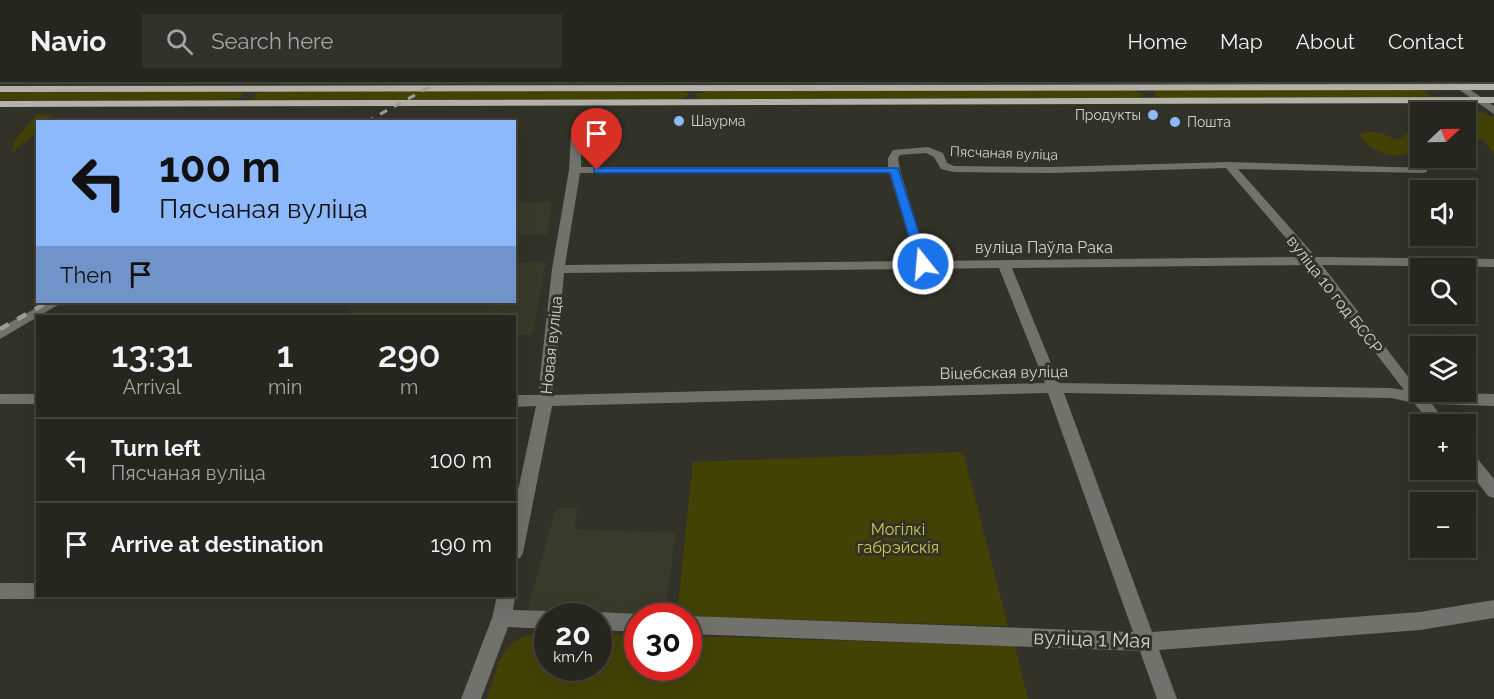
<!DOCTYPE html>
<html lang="en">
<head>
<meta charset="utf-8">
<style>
  :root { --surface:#26261e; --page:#32322b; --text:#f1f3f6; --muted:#a4a5a4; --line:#42433c }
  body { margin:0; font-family:Raleway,sans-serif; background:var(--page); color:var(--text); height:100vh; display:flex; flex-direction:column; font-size:22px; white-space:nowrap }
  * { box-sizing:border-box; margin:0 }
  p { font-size:20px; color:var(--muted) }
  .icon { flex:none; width:33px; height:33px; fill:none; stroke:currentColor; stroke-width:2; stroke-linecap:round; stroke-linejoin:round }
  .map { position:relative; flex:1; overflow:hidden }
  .details { position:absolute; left:36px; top:231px; width:480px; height:282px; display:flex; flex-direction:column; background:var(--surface); border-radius:0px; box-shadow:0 6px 24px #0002,0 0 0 2px var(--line) }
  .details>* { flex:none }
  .banner { position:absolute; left:36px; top:36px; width:480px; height:183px; border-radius:0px; box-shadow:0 6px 24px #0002,0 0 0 2px var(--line); background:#8cb9fc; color:#111; overflow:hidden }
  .needle { width:39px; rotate:68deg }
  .tools { position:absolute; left:1410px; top:18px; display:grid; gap:12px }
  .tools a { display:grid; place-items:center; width:66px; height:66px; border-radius:0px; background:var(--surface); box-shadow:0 6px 24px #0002,0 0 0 2px var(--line); font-size:30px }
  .speed { position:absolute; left:534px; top:519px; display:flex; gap:12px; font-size:30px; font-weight:700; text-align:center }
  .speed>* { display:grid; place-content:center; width:78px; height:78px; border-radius:50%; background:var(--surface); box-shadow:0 6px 24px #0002,0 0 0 2px var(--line); line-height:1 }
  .speed small { font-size:15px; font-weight:400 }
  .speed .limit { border:9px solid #d22; background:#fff; color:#111 }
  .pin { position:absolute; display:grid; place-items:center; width:51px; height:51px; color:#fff; margin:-62px -26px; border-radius:50% 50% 50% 0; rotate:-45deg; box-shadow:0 0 6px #0007 }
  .pin .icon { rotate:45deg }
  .me { position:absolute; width:66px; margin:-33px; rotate:343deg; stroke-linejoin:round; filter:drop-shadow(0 0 4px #0008) }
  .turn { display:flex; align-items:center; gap:21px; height:126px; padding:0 24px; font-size:27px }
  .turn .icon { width:78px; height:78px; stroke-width:2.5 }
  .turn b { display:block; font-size:42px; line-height:51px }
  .then { display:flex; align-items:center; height:57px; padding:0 24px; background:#0003; gap:12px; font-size:22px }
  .eta { display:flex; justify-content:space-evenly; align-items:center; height:102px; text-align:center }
  .eta b { font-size:36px; font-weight:600; line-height:42px }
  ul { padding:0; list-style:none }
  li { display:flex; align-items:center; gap:18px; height:84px; padding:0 24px; border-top:2px solid var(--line) }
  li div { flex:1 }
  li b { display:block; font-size:22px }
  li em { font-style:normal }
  header { display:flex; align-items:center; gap:36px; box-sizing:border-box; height:84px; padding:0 30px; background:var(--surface); border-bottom:2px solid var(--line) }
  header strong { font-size:28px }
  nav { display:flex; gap:33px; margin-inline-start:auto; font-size:21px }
  .search { width:420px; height:54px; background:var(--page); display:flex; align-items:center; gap:15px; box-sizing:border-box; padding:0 21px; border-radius:0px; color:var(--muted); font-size:22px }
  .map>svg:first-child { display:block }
  .built { fill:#3a3a2a }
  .green { fill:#434205 }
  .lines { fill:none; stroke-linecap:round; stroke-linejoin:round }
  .minor { fill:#72726d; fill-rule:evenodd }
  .major { fill:#b2b2a8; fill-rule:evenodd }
  .rail-far1 { stroke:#9f9f97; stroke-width:3; stroke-dasharray:8 8; stroke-linecap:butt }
  .rail { stroke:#9f9f97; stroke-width:4.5; stroke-dasharray:10 10; stroke-linecap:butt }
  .route { fill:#1a73e8; stroke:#114b97; stroke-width:1.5 }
  .poi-dot { fill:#8cb9fc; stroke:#323228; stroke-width:2 }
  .labels { text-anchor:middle; stroke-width:6; stroke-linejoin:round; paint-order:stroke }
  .far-poi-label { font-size:14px; fill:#d3d3cd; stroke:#323228; text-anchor:start }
  .far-street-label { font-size:14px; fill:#d3d3cd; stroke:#323228 }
  .street-label { font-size:16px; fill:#d3d3cd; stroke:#323228 }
  .park-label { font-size:16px; fill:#ccc94a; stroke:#323228 }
  .near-street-label { font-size:20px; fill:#d3d3cd; stroke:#323228 }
</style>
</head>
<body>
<header>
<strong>Navio</strong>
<div class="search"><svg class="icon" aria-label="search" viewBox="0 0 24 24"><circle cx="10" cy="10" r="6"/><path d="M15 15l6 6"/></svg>Search here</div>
<nav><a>Home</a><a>Map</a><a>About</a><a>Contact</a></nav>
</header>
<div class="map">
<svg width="1494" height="615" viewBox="0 0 1494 615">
  <rect width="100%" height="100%" fill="#323228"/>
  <!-- built -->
  <g class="built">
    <path d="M 515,118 L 551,118 L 548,151 L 515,151 Z"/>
    <path d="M 546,178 L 532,251 L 515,251 L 514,232 L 345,232 L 353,218 L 514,218 L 515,179 Z"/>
    <path d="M 556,424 L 578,424 L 574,445 L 676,449 L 664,532 L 526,530 Z"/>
  </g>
  <!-- green -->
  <g class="green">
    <path d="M 0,6 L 239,7 L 244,9 L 239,14 L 228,16 L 0,16 Z"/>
    <path d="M 679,6 L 688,9 L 688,12 L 678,15 L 256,16 L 252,14 L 257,9 L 267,7 Z"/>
    <path d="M 1066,6 L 1136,6 L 1144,12 L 1140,14 L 700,15 L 696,12 L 698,9 L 707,7 Z"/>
    <path d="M 1154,6 L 1422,6 L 1433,14 L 1162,14 L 1156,12 Z"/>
    <path d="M 1472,25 L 1494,33 L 1494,71 L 1484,56 L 1466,56 L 1466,28 L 1453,28 L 1454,26 Z"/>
    <path d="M 37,30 L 51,31 L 52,36 L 38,38 L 37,48 L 12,69 L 14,57 Z"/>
    <path d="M 1366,48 L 1381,49 L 1397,56 L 1410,48 L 1420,48 L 1420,68 C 1412,66 1410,69 1402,71 C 1386,74 1368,63 1359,51 Z"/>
    <path d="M 963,368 L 1008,542 L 677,532 L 693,378 Z"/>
    <path d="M 544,548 L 547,548 L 548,584 L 598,584 L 599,550 L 637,551 L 638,584 L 688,584 L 689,552 L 1015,562 L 1028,615 L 487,615 C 499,579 500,553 544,548 Z"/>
  </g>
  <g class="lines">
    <!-- minor -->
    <g class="minor">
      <path d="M 1451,0 L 1462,0 L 1494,22 L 1494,30 Z"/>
      <path d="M 576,48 L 581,51 L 581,83 L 888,83 L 888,74 L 893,66 L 928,63 L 943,69 L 947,79 L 954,82 L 1052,83 L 1229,78 L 1427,84 L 1427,88 L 1423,89 L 1238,85 L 1316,173 L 1494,175 L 1494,183 L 1322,181 L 1420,308 L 1494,310 L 1494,322 L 1432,320 L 1447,340 L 1431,340 L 1414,319 L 1391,314 L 1064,309 L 1152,548 L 1420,528 L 1494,516 L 1494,534 L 1420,546 L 1159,566 L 1177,615 L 1157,615 L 1140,567 L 688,550 L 688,532 L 1133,548 L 1048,309 L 552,322 L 523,469 L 520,474 L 514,476 L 514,425 L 536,322 L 514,323 L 514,311 L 538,311 L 552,185 L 569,86 L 571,51 ZM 926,69 L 934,73 L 941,85 L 954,88 L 1052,89 L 1226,84 L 1302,173 L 928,177 L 900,86 L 898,74 L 900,71 ZM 580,89 L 889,89 L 916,177 L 565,181 ZM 1308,181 L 1404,306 L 1391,304 L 1059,299 L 1012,184 ZM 999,184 L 1045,299 L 553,311 L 564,189 Z"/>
      <path d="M 47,218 L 63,218 L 0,255 L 0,244 Z"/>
      <rect x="0" y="310" width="38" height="10"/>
      <path d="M 1466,366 L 1472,368 L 1494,395 L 1494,414 L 1488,412 L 1466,383 Z"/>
      <path d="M 0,499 L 38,499 L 38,512 L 45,512 L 38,515 L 0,515 Z"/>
      <path d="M 514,510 L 515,512 L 513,526 L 548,527 L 556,532 L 548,532 L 548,545 L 508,543 L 481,615 L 461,615 L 492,534 L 497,512 Z"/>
      <path d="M 598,528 L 638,530 L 644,532 L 638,532 L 638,548 L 598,546 L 598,532 L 590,532 Z"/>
    </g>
    <!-- major -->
    <g class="major">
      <path d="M 1494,0 L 1494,6 L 0,8 L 0,2 Z"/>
      <path d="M 1494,13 L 1494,19 L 0,23 L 0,17 Z"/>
    </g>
    <!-- rail-far1 -->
    <path class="rail-far1" d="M 366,38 L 435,0"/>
    <!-- rail -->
    <path class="rail" d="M 0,245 L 48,218"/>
  </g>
  <!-- route -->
  <path class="route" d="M 594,84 L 898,84 L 929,180 L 923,184 L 917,180 L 890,89 L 597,89 L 594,88 Z"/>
  <!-- markers -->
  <g class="poi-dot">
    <circle cx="1153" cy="31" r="6"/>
    <circle cx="679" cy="37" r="6"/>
    <circle cx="1175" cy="38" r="6"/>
  </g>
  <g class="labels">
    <!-- far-poi labels -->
    <g class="far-poi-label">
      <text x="1141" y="36" text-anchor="end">Продукты</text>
      <text x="691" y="42">Шаурма</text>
      <text x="1187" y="43">Пошта</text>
    </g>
    <!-- far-street labels -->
    <g class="far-street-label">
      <text transform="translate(1004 69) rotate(2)" y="5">Пясчаная вуліца</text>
    </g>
    <!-- street labels -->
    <g class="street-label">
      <text x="1044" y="169">вуліца Паўла Рака</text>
      <text transform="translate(1335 210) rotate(52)" y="6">вуліца 10 год БССР</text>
      <text transform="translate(551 261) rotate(-84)" y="6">Новая вуліца</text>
      <text transform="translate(1004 288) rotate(-1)" y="6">Віцебская вуліца</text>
    </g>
    <!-- park labels -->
    <g class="park-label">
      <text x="898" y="451">Могілкі<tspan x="898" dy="18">габрэйскія</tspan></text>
    </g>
    <!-- near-street labels -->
    <g class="near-street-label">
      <text transform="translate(1092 555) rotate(2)" y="7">вуліца 1 Мая</text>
    </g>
  </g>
</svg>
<div class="tools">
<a><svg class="needle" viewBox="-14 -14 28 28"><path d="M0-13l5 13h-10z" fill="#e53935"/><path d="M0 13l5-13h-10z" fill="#a4a5a4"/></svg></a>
<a><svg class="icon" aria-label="sound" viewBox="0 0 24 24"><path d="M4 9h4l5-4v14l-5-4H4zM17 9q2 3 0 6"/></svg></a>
<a><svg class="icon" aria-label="search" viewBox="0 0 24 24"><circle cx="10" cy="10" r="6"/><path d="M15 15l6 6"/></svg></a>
<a><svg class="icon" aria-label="layers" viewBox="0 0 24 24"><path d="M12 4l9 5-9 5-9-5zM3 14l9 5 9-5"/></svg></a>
<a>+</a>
<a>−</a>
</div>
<div class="speed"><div>20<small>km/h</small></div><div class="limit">30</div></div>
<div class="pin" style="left:597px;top:86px;background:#d93025"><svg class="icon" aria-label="arrive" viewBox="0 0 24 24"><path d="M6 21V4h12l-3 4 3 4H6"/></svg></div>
<svg class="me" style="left:923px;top:180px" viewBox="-20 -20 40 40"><circle r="17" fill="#1a73e8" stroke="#fff" stroke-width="3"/><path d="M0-11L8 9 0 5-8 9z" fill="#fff"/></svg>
<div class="banner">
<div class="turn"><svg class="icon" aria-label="left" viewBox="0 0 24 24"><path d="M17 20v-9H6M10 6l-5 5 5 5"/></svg><div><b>100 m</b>Пясчаная вуліца</div></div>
<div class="then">Then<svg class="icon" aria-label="arrive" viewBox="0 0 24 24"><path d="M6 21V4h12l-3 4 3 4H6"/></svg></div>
</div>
<section class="details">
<div class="eta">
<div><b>13:31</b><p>Arrival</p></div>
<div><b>1</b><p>min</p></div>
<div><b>290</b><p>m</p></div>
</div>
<ul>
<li><svg class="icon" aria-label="left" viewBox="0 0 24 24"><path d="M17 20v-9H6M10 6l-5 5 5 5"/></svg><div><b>Turn left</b><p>Пясчаная вуліца</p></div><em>100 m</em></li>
<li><svg class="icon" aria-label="arrive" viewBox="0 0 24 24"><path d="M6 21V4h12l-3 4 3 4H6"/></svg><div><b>Arrive at destination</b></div><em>190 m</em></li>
</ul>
</section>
</div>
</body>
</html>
